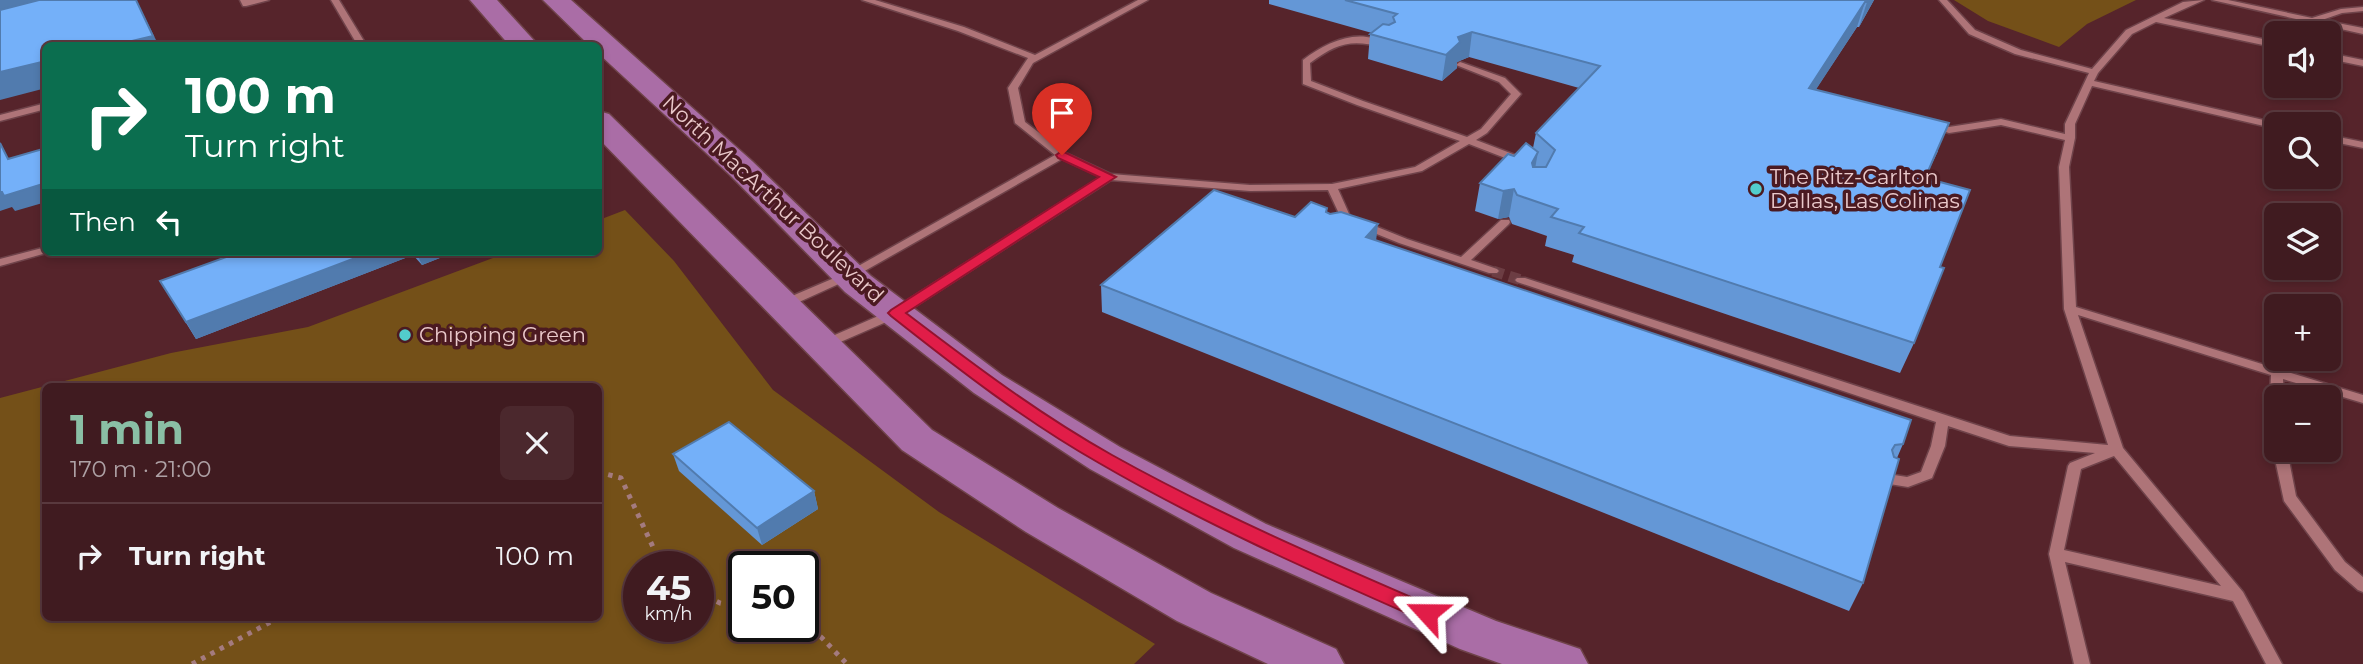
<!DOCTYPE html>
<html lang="en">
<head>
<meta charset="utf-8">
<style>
  :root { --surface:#401b20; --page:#4b282d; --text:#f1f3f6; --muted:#aea1a5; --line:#59393e; --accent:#8abfa5 }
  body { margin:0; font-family:Montserrat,sans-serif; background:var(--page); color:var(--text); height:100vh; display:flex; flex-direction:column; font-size:26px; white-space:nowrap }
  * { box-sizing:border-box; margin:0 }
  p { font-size:23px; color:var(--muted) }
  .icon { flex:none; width:38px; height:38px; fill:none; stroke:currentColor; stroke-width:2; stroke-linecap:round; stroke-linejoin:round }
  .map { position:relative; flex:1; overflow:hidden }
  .sheet { position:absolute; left:42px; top:383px; width:560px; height:238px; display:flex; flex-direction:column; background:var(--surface); border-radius:10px; box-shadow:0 4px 10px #0003,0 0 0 2px var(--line) }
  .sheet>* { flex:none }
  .guide { position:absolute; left:42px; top:42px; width:560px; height:214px; border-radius:10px; box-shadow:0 4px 10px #0003,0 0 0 2px var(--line); background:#0b6e4f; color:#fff; overflow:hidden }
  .controls { position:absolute; left:2264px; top:21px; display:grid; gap:14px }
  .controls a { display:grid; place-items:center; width:77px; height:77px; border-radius:10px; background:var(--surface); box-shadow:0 4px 10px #0003,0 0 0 2px var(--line); font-size:35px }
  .speed { position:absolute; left:623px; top:551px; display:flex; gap:14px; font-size:35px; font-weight:700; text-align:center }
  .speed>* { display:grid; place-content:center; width:91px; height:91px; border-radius:50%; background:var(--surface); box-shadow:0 4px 10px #0003,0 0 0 2px var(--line); line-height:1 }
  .speed small { font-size:18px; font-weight:400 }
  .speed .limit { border:4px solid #111; border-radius:10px; background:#fff; color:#111 }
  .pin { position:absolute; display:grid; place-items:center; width:60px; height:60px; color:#fff; margin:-72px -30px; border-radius:50% 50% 50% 0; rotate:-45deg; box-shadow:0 0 7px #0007 }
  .pin .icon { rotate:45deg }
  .me { position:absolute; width:77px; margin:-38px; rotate:294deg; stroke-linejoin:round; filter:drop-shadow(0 0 5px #0008) }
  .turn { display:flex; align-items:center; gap:24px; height:147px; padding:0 28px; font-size:32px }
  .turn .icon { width:91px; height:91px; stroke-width:2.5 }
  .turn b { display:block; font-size:49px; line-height:60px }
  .then { display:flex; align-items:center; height:66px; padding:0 28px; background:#0003; gap:14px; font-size:26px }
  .round { display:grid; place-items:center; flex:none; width:74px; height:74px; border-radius:10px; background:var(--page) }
  .summary { display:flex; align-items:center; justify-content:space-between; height:119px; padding:0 28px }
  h1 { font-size:42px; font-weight:700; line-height:52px; color:var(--accent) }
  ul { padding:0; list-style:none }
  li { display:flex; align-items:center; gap:21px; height:105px; padding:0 28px; border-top:2px solid var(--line) }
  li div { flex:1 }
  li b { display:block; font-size:26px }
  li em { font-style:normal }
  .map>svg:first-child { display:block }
  .green { fill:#745018; fill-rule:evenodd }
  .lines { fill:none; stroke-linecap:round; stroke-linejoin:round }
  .minor-tunnel { stroke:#6c3d43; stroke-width:11; stroke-dasharray:11 6; stroke-linecap:butt }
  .minor-casing { stroke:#6f434a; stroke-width:3 }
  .major-casing { stroke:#6f434a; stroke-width:3 }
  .path { stroke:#a47b7f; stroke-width:5; stroke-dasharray:4.5 6; stroke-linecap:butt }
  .minor { fill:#ae7478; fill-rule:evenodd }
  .major { fill:#aa6da6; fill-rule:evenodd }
  .wall { fill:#6497d6 }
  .shaded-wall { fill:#517bae }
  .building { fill:#74b0f9; stroke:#517bae; stroke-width:2 }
  .route { fill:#e11d48; stroke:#92132f; stroke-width:2 }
  .poi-dot { fill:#52cdcc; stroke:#4b1a21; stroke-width:2.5 }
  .labels { text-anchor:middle; stroke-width:7; stroke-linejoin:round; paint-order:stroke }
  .poi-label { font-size:21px; fill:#eac9cb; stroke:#4b1a21; text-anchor:start }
  .street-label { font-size:21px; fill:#eac9cb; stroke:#4b1a21 }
</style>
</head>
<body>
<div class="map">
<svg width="2363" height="664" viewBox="0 0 2363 664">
  <rect width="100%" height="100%" fill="#56242b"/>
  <!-- green -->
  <g class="green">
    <path d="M 1954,0 L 2136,0 L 2087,24 L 2059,47 L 1988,21 Z"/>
    <path d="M 625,210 L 674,261 L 773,390 L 939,512 L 1155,644 L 1134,664 L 0,664 L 0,398 L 171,353 L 308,327 L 509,252 L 598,252 L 599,220 ZM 46,387 L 598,387 L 598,618 L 46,618 ZM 639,567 L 698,567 L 698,626 L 639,626 ZM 744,567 L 803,567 L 803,626 L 744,626 Z"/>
  </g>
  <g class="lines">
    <!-- minor-tunnel -->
    <path class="minor-tunnel" d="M 1493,271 L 1521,280"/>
    <defs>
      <g id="minor">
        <path d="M 240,0 L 269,0 L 246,6 L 243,6 Z"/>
        <path d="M 331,0 L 339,0 L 367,46 L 358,46 Z"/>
        <path d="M 862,0 L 875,0 L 964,27 L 1035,55 L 1138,0 L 1148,0 L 1033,63 L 1018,88 L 1025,122 L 1066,153 L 1111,174 L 1250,185 L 1332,184 L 1415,167 L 1460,141 L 1357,105 L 1303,84 L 1303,60 C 1327,42 1358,27 1387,44 L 1383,47 C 1350,39 1337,43 1310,63 L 1311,81 L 1363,101 L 1467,137 L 1481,129 L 1511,94 L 1499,82 L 1456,65 L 1460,62 L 1463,63 L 1505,78 L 1521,94 L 1487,133 L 1476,140 L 1526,159 L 1526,163 L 1518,163 L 1469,144 L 1422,171 L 1338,189 L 1350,216 L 1407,239 L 1461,257 L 1501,220 L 1509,220 L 1510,222 L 1509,224 L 1471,260 L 1497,269 L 1499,271 L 1497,273 L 1489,273 L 1399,243 L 1342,220 L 1328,190 L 1250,191 L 1111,180 L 900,316 L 829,347 L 821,347 L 819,344 L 821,341 L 892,310 L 1101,177 L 1062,159 L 854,277 L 786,308 L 778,308 L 776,305 L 778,302 L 846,273 L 1055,155 L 1015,123 L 1008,88 L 1028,58 L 958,31 Z"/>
        <path d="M 1939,0 L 1947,0 L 1975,30 L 2021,50 L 2092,69 L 2126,30 L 2183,2 L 2204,0 L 2164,18 L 2277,42 L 2277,48 L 2156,22 L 2132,34 L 2098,73 L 2094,81 L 2281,124 L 2277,124 L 2277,129 L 2092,86 L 2075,124 L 2075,138 L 2069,167 L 2076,307 L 2363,395 L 2363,403 L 2283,379 L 2284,397 L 2277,397 L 2277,401 L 2272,400 L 2270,397 L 2271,375 L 2078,315 L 2123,448 L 2243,592 L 2282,664 L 2266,664 L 2233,601 L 2065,562 L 2090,664 L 2074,664 L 2049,554 L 2068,466 L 2070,463 L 2095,453 L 2009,446 L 1948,426 L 1945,446 L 1932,478 L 1908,487 L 1883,483 L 1881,479 L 1883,475 L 1888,474 L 1907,477 L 1921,472 L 1931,446 L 1936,422 L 1517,282 L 1515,280 L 1517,278 L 1525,278 L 2010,436 L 2108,445 L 2064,309 L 2059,167 L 2065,140 L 2001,125 L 1949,133 L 1925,125 L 1930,122 L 1949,127 L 2001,119 L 2065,134 L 2065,124 L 2089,73 L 2015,54 L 1969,34 ZM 2114,456 L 2221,586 L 2064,550 L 2081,469 Z"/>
        <path d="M 2212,0 L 2228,0 L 2312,18 L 2341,9 L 2363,7 L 2363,11 L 2342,13 L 2322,20 L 2363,28 L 2363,34 Z"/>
        <path d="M 2329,53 L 2363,60 L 2363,66 L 2329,59 Z"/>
        <path d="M 46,103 L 46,109 L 0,121 L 0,115 Z"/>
        <path d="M 2329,135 L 2363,142 L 2363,148 L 2329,141 Z"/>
        <path d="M 46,247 L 46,252 L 50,252 L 0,266 L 0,259 Z"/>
        <path d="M 2277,446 L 2277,450 L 2287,450 L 2296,496 L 2345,562 L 2363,577 L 2363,592 L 2358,590 L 2335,570 L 2284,501 L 2273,450 Z"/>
      </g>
      <g id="major">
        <path d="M 470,0 L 497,0 L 539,46 L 510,46 Z"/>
        <path d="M 543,0 L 571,0 L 752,161 L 871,276 L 1002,375 L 1120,447 L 1266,524 L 1496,621 L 1580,649 L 1588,664 L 1502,664 L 1460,649 L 1234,548 L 1090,469 L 974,393 L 845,292 L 730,175 L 598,53 L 598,46 L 590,46 Z"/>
        <path d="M 598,111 L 609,114 L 932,430 L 1058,508 L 1211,593 L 1336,649 L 1344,664 L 1268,664 L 1177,621 L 1026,532 L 902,450 L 598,138 Z"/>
      </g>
    </defs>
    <!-- minor casing -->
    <use href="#minor" class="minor-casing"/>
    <!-- major casing -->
    <use href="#major" class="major-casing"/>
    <!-- path -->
    <g class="path">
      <path d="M 598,472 L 621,478 L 659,560 L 666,567"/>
      <path d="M 698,592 L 720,603 L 744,608"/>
      <path d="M 803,625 L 821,637 L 847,664"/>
      <path d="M 192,664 L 278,618"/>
    </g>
    <!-- minor -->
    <use href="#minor" class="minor"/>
    <!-- major -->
    <use href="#major" class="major"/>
  </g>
  <!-- wall -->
  <g class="wall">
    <path d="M 1269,0 L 1874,0 L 1859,27 L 1857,27 L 1816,89 L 1938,151 L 1925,178 L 1940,267 L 1914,343 L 1900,373 L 1572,262 L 1574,255 L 1545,246 L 1547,236 L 1512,224 L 1509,217 L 1498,219 L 1475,211 L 1480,183 L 1514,156 L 1533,148 L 1536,133 L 1579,88 L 1469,57 L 1457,62 L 1457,68 L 1442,81 L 1368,59 L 1370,34 L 1372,33 L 1269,4 Z"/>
    <path d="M 1326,212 L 1376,241 L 1903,444 L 1897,458 L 1863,583 L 1849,611 L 1102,312 L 1101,285 L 1295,217 Z"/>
    <path d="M 240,252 L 455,252 L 422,265 L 413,255 L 196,339 L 160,281 Z"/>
    <path d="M 673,454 L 814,491 L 818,509 L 762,545 L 679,471 Z"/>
  </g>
  <!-- shaded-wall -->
  <g class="shaded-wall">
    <path d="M 0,0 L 108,0 L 0,24 Z"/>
    <path d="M 136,0 L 159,46 L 111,46 Z"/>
    <path d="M 1869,0 L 1874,0 L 1859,27 L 1867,2 Z"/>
    <path d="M 1865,2 L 1857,27 L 1800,114 L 1809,88 Z"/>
    <path d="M 1472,32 L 1469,57 L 1457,62 L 1457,68 L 1442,81 L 1446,55 L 1458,37 Z"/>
    <path d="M 46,61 L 46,88 L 0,100 L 0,72 Z"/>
    <path d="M 1538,152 L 1533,180 L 1532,163 Z"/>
    <path d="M 46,183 L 46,202 L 15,211 L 12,207 L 0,211 L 0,192 Z"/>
    <path d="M 1514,189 L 1509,217 L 1498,219 L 1503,191 Z"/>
    <path d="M 1378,224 L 1375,250 L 1366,237 Z"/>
    <path d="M 371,252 L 412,252 L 413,255 L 196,339 L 186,322 Z"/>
    <path d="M 416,252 L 455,252 L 422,265 Z"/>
    <path d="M 814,491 L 818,509 L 762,545 L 757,528 Z"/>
  </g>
  <!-- building -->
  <g class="building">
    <path d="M 39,0 L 136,0 L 153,36 L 111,46 L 46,46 L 46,61 L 0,72 L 0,10 Z"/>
    <path d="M 1345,0 L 1869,0 L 1867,2 L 1865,2 L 1809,88 L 1949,123 L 1925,178 L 1970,190 L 1940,267 L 1944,268 L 1914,343 L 1579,233 L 1584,227 L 1551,217 L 1558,209 L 1517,195 L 1514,189 L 1503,191 L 1480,183 L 1508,154 L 1514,156 L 1526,143 L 1538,152 L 1532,163 L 1533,167 L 1546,167 L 1555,150 L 1536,133 L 1600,66 L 1472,32 L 1458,37 L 1460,42 L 1446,55 L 1370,34 L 1383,24 L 1389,25 L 1395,22 L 1393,17 L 1397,14 Z"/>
    <path d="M 0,143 L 8,159 L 46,148 L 46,183 L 4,196 L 2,192 L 0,192 Z"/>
    <path d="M 1214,190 L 1295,217 L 1311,202 L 1327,208 L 1326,212 L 1330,214 L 1341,212 L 1378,224 L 1366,237 L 1911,420 L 1903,444 L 1895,445 L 1892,450 L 1894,457 L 1899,459 L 1863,583 L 1101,285 Z"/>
    <path d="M 240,252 L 371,252 L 186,322 L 160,281 Z"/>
    <path d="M 729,422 L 814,491 L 757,528 L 673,454 Z"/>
  </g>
  <!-- route -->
  <path class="route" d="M 1062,151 L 1116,177 L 906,313 C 973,364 1039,414 1112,455 C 1216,513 1325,560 1434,607 L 1437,613 L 1434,619 L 1427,621 L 1420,619 C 1311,571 1202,523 1099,463 C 1025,421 958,369 891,316 L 888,313 L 891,310 L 1099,177 L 1058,158 L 1056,155 Z"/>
  <!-- markers -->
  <g class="poi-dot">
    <circle cx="1756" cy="189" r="7"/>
    <circle cx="405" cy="335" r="7"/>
  </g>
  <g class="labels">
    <!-- poi labels -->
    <g class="poi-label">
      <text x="1770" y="184">The Ritz-Carlton<tspan x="1770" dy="24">Dallas, Las Colinas</tspan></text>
      <text x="419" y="342">Chipping Green</text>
    </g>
    <!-- street labels -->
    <g class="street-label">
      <text transform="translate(773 199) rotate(43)" y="7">North MacArthur Boulevard</text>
    </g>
  </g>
</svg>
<div class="controls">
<a><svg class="icon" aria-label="sound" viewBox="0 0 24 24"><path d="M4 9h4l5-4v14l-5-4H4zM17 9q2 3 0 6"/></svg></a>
<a><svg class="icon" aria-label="search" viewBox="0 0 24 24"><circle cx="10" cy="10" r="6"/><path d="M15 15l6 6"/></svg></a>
<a><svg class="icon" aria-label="layers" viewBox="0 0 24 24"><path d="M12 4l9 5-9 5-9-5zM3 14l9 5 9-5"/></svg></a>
<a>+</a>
<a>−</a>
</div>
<div class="speed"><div>45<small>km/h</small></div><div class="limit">50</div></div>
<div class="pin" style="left:1062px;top:155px;background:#d93025"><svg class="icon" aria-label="arrive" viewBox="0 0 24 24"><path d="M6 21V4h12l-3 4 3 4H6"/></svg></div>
<svg class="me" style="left:1427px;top:613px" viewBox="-20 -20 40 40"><path d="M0-17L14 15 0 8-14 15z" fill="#e11d48" stroke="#fff" stroke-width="4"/></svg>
<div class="guide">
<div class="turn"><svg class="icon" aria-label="right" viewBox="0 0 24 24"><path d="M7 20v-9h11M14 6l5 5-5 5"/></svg><div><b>100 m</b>Turn right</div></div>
<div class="then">Then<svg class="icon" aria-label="left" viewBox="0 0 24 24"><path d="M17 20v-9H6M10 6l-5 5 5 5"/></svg></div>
</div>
<section class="sheet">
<div class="summary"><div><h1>1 min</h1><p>170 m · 21:00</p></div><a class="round"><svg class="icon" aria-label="close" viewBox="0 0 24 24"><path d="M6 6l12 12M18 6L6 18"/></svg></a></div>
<ul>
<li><svg class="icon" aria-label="right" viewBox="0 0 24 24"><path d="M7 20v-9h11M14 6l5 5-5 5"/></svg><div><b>Turn right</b></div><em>100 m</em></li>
</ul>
</section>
</div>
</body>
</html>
